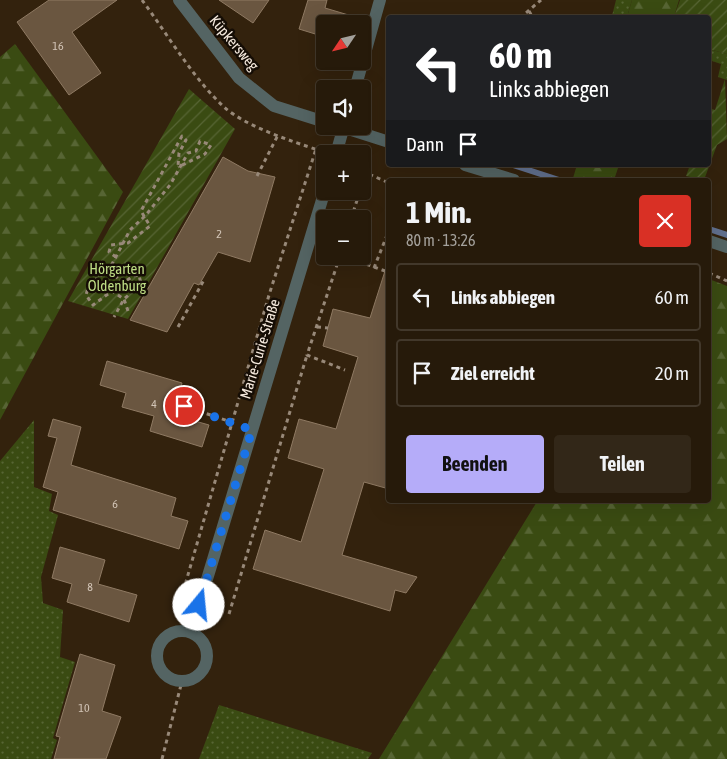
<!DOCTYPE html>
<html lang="de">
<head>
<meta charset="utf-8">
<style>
  :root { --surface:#261a0a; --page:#322718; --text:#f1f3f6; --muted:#a4a19c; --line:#42382b; --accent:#b5acf9 }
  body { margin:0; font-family:"Asap Condensed",sans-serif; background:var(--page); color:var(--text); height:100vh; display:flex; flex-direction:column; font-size:19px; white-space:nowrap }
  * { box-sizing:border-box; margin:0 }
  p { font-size:16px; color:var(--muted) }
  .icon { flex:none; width:28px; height:28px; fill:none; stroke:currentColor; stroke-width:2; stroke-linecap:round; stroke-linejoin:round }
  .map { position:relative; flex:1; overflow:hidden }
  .panel { position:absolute; left:386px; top:178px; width:325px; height:325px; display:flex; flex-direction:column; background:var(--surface); border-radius:5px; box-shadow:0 5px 20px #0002,0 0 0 1px var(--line) }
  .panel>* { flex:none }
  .guide { position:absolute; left:386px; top:15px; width:325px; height:152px; border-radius:5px; box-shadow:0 5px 20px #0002,0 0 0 1px var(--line); background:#202124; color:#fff; overflow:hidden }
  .needle { width:32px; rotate:235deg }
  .buttons { position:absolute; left:316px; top:15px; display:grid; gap:10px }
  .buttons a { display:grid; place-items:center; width:55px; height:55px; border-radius:5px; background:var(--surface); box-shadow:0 5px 20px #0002,0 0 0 1px var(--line); font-size:25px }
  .pin { position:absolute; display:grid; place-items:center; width:42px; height:42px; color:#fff; margin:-21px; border:2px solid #fff; border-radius:50%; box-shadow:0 1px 5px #0007 }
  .me { position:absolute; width:55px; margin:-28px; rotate:17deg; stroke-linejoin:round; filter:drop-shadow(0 0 4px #0008) }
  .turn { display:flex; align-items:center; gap:18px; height:105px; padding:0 20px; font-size:22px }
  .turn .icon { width:65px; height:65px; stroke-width:2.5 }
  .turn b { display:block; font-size:35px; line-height:42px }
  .then { display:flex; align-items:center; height:48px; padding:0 20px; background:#0003; gap:10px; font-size:19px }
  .round { display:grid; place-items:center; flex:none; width:52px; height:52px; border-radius:5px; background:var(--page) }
  .overview { display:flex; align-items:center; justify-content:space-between; height:85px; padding:0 20px }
  h1 { font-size:30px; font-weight:700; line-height:38px }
  .primary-button { display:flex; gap:10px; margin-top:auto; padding:10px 20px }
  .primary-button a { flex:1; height:58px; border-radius:5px; background:var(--accent); color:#111; font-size:20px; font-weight:700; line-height:58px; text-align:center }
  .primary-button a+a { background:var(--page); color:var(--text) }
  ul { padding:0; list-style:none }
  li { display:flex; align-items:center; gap:15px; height:68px; margin:0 10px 8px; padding:0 10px; border:2px solid var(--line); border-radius:5px }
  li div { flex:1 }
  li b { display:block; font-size:19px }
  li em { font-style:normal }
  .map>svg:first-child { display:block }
  .grass { fill:url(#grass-dots) }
  .forest { fill:url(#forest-firs) }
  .garden { fill:url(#garden-furrows) }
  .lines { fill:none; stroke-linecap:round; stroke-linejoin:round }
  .stream { stroke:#61708e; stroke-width:6 }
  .building { fill:#6a5640; stroke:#8f7a63 }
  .path { stroke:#988979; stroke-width:3; stroke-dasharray:4 4; stroke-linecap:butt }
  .minor { stroke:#546463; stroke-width:12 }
  .route { stroke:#1a73e8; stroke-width:9; stroke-dasharray:0 16.2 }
  .labels { text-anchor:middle; stroke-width:5; stroke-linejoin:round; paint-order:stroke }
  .number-label { font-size:12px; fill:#d2c4b6 }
  .street-label { font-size:15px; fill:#f5e9dd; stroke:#150d05 }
  .park-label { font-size:15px; fill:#bedd85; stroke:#150d05 }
</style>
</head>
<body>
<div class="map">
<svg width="727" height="759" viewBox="0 0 727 759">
  <defs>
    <pattern id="grass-dots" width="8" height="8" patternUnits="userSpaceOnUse" patternTransform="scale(1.25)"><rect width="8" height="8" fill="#3a4b12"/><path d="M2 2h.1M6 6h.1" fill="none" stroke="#576534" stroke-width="1.8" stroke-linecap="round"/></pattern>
    <pattern id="forest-firs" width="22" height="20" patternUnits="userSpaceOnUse" patternTransform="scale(1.25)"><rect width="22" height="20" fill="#3a4b12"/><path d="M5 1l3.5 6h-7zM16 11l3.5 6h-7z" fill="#576534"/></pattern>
    <pattern id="garden-furrows" width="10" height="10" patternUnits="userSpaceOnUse" patternTransform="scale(1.25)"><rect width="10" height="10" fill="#3a4b12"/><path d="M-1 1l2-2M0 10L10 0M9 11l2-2" fill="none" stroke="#576534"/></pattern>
  </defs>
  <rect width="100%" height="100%" fill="#33220d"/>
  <!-- grass -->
  <g class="grass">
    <path d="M 616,0 L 632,0 L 627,17 L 604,17 L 612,16 Z"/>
    <path d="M 709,49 L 727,54 L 727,80 L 718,77 L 721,64 L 709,60 Z"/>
    <path d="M 34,420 L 34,487 L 52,494 L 49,511 L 58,515 L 41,577 L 43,603 L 63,610 L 60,657 L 75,662 L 53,738 L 57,740 L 51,759 L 0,759 L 0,461 Z"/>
    <path d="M 219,705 L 372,753 L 368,759 L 199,759 Z"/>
  </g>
  <!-- forest -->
  <g class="forest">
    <path d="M 632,0 L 679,0 L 674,17 L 627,17 Z"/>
    <path d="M 15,44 L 123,192 L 0,420 L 0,57 Z"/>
    <path d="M 577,165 L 619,165 L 614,180 L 580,180 L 573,178 Z"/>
    <path d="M 709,279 L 727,286 L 727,759 L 379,759 L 538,500 L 709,500 Z"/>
  </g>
  <!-- garden -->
  <g class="garden">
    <path d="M 680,0 L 727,0 L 727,54 L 709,49 L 709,18 L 674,17 Z"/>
    <path d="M 725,79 L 727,139 L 717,145 L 704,180 L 686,176 L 690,165 L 709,165 L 709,108 L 715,110 Z"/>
    <path d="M 189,89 L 235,129 L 128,319 L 68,301 Z"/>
  </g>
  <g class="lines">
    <!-- stream -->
    <g class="stream">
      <path d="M 513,165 L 559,180"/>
      <path d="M 709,229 L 727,235"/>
    </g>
  </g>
  <!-- building -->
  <g class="building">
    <path d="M 49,0 L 117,0 L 72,32 L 101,73 L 69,95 L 17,22 Z"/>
    <path d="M 219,0 L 269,0 L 253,23 Z"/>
    <path d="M 308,0 L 327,0 L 325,8 L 362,19 L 362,24 L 325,24 L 325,37 L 299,29 Z"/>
    <path d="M 223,157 L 248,171 L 275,177 L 250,262 L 218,252 L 199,285 L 194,283 L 167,332 L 130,320 Z"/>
    <path d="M 385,271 L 389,272 L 389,489 L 364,482 L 342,555 L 417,577 L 406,593 L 395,590 L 390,611 L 253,569 L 265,530 L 301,542 L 324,469 L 288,458 L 299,419 L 336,429 L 358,357 L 323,346 L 333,309 L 370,318 Z"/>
    <path d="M 107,361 L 182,383 L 178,400 L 185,402 L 181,417 L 209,425 L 202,447 L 150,431 L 154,416 L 122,407 L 126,393 L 100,385 Z"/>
    <path d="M 53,419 L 81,427 L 71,465 L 176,498 L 171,516 L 188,521 L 179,549 L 53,510 L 58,492 L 43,487 L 57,438 L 48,436 Z"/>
    <path d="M 60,547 L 105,560 L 98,584 L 137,595 L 129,622 L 67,602 L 72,584 L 52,578 Z"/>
    <path d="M 80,654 L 115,665 L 102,711 L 121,717 L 106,759 L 54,759 L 60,737 L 56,736 Z"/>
  </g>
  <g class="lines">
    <!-- path -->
    <g class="path">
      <path d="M 142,0 C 168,35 192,77 224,107 C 245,126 291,141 318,150"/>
      <path d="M 529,11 L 533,18"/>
      <path d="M 520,18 L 541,0"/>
      <path d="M 362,171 L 389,183"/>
      <path d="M 257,176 L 278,135"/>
      <path d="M 362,183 L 366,173"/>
      <path d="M 351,219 L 360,191"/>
      <path d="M 340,256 L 307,355 L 345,370"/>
      <path d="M 344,256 L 385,271"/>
      <path d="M 116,257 L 109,252 L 111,245 L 128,243 L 150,226 L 141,211 L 182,136 L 186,140 L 179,153 L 178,166"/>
      <path d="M 374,268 L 389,230"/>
      <path d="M 109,270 L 123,283 L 133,276 L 139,275 L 141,284 L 124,299 L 114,317"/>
      <path d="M 709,273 L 727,281"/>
      <path d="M 128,311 L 124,299 L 112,291 L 93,305 L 86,295 L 89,284 L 109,270 L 130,230 L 145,216 L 170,185 L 188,153 L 196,151 L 200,141 L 211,145 L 205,154 L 178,167"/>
      <path d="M 178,327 L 205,278"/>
      <path d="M 317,327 L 328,328"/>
      <path d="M 184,406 L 234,423"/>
      <path d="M 181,599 L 269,295 L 316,149"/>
      <path d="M 229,614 L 307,355"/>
      <path d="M 162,759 L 182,681"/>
    </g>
    <!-- minor -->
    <g class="minor">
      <path d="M 179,0 L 239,78 L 274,106 L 325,122"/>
      <path d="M 355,89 L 380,0"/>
      <path d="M 339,126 L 389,142"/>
      <path d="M 336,154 L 344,126"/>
      <path d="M 465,165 L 514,180"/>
      <path d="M 709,241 L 727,247"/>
      <circle cx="182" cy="656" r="25"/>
      <path d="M 191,632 L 325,190"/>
    </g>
  </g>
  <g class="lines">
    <!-- route -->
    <path class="route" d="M 184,406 L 252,430 L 199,605"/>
  </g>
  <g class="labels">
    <!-- number labels -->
    <g class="number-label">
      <text x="58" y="50">16</text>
      <text x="219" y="238">2</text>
      <text x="154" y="408">4</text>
      <text x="115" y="508">6</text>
      <text x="90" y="591">8</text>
      <text x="84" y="712">10</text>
    </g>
    <!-- street labels -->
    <g class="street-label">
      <text transform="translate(234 43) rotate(50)" y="5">Küpkersweg</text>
      <text transform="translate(260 349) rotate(-73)" y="5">Marie-Curie-Straße</text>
    </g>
    <!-- park labels -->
    <g class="park-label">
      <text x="117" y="274">Hörgarten<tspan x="117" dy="17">Oldenburg</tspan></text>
    </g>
  </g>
</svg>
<div class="buttons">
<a><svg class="needle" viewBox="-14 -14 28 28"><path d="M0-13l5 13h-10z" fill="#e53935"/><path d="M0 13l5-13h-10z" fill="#a4a19c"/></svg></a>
<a><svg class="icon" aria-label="sound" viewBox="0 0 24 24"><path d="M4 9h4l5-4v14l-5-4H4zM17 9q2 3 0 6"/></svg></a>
<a>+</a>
<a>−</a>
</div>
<div class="pin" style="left:184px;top:406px;background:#d93025"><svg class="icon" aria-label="arrive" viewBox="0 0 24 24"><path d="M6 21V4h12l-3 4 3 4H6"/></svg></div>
<svg class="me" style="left:199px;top:605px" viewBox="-20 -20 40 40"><circle r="19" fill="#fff"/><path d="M0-13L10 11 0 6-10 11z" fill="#1a73e8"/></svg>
<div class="guide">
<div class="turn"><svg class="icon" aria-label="left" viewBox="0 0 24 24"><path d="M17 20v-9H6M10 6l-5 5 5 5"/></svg><div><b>60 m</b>Links abbiegen</div></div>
<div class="then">Dann<svg class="icon" aria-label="arrive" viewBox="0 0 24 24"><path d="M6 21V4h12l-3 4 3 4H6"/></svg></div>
</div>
<section class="panel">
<div class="overview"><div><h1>1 Min.</h1><p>80 m · 13:26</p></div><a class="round" style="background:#d93025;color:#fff"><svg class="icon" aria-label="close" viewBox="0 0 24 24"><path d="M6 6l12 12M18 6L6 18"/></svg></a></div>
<ul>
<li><svg class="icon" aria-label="left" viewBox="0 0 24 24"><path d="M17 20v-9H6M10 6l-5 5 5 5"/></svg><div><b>Links abbiegen</b></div><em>60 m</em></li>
<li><svg class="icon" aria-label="arrive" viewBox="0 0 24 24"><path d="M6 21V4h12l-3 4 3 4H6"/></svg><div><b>Ziel erreicht</b></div><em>20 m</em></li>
</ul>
<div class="primary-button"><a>Beenden</a><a>Teilen</a></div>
</section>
</div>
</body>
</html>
